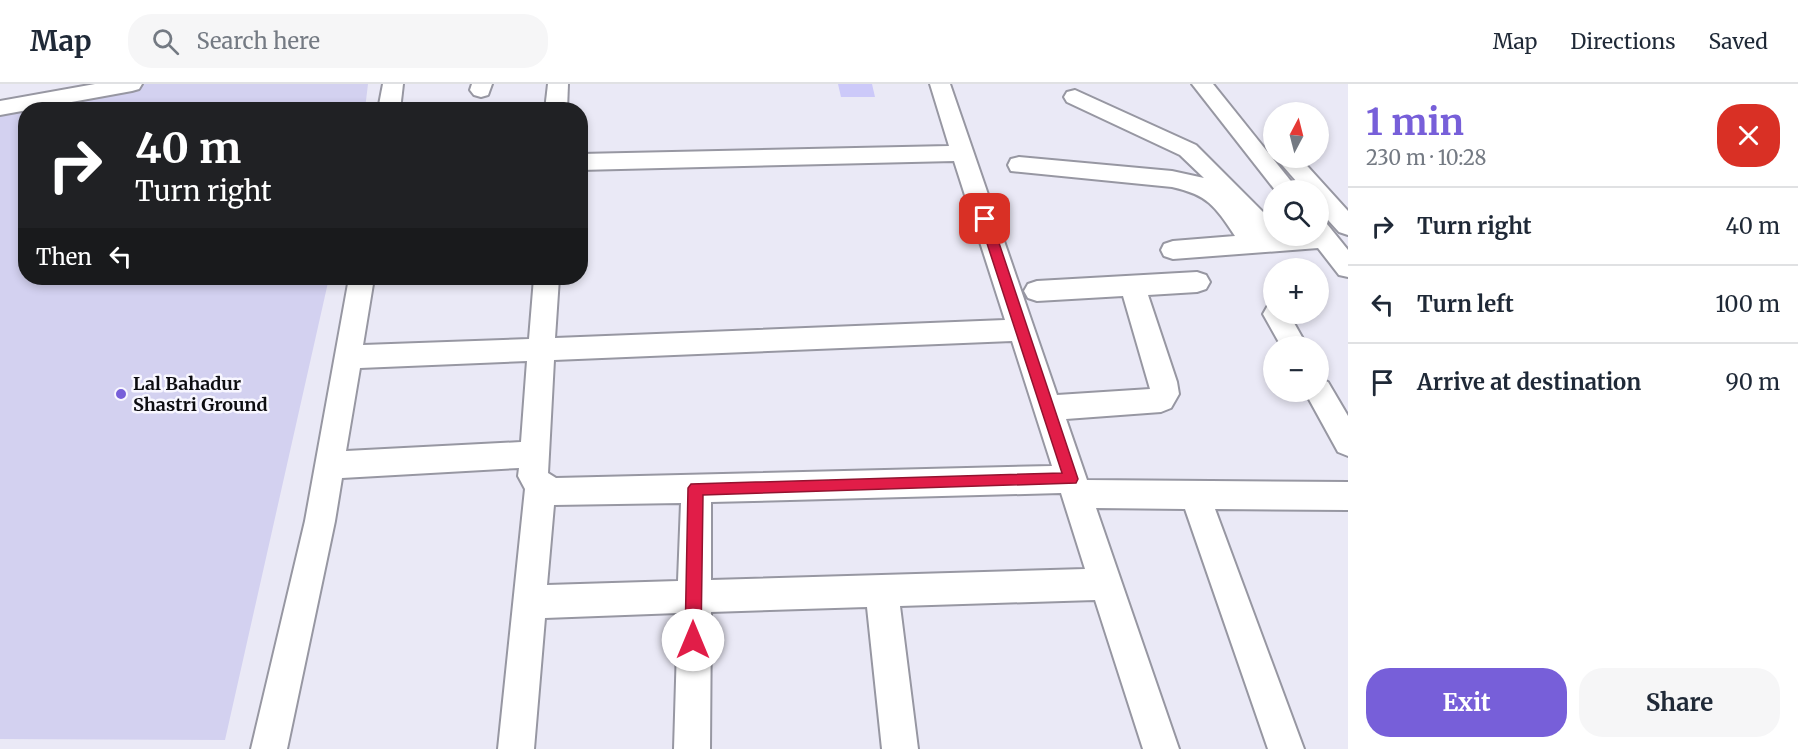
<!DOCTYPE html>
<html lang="en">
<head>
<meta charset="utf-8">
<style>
  :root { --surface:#fff; --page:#f6f6f7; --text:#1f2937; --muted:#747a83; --line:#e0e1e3; --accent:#775fd9 }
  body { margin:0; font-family:Merriweather,serif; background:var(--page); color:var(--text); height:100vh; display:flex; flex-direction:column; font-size:22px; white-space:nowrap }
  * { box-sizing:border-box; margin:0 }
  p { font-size:20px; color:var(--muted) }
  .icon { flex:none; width:33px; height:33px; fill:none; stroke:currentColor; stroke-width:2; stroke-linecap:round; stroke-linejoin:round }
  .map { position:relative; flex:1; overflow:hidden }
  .panel { display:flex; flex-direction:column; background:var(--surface); width:450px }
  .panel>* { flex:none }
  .top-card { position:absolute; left:18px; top:18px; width:570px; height:183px; border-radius:24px; box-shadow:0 3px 9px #0003; background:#202124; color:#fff; overflow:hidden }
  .needle { width:39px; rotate:7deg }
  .controls { position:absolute; left:1263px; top:18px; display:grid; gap:12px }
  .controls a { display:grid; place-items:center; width:66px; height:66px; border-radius:50%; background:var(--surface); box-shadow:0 3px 9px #0003; font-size:30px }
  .pin { position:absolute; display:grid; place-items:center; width:51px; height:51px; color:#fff; margin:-26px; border-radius:12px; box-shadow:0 3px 9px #0006 }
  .me { position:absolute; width:66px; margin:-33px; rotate:0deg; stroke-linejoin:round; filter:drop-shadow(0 0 4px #0008) }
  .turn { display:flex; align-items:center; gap:21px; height:126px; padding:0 18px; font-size:27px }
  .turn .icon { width:78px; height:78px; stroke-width:2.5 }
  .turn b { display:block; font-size:42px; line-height:51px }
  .then { display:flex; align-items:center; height:57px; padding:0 18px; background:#0003; gap:12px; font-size:22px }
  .round { display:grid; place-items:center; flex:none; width:63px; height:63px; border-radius:24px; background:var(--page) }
  .summary { display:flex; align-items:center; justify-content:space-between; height:102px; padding:0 18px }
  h1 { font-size:36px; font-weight:700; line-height:45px; color:var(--accent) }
  .primary-button { display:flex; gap:12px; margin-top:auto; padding:12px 18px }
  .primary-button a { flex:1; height:69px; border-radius:24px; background:var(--accent); color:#fff; font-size:24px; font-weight:700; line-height:69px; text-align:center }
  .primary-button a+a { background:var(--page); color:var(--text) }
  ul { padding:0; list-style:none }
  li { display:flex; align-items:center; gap:18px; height:78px; padding:0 18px; border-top:2px solid var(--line) }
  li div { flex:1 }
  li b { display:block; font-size:22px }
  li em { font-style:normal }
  header { display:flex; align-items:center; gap:36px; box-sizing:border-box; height:84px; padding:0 30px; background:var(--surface); border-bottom:2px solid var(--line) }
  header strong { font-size:28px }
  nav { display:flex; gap:33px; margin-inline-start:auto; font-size:21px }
  .search { width:420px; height:54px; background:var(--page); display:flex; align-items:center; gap:15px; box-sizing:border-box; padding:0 21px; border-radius:24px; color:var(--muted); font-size:22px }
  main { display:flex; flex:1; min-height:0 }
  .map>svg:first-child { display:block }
  .green { fill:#d3d1f0 }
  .building { fill:#ccc9f9 }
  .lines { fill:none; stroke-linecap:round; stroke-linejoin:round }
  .minor-casing { stroke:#9797a2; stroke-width:4 }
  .minor { fill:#fff; fill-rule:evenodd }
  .route { fill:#e11d48; stroke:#92132f; stroke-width:1.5 }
  .poi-dot { fill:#775fd9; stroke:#f8f7ff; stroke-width:2 }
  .labels { text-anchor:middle; stroke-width:5; stroke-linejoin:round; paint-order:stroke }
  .poi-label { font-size:18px; font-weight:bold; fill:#0d0d11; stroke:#f8f7ff; text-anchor:start }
</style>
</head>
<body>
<header>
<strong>Map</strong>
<div class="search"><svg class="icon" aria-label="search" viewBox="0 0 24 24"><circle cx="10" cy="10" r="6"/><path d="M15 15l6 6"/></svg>Search here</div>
<nav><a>Map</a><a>Directions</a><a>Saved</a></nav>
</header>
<main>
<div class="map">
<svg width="1348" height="665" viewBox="0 0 1348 665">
  <rect width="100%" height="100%" fill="#eae9f6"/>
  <!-- green -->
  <path class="green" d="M 103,0 L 368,0 L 365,25 L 26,26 L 26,194 L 329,194 L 225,656 L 0,655 L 0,22 Z"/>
  <!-- building -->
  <path class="building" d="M 838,0 L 872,0 L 875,13 L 841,13 Z"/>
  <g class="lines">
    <defs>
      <g id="minor">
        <path d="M 95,0 L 142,0 L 139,5 L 132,7 L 0,31 L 0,17 Z"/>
        <path d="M 383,0 L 403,0 L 400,26 L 378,26 Z"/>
        <path d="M 472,0 L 492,0 L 488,11 L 481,13 L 474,11 L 470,6 Z"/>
        <path d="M 548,0 L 568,0 L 567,26 L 545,26 Z"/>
        <path d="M 930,0 L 950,0 L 1057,311 L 1150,305 L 1123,212 L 1037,217 L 1028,214 L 1024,207 L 1028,200 L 1037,197 L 1197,188 L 1206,191 L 1210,198 L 1206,205 L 1197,208 L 1148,211 L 1177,298 L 1179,310 L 1171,324 L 1161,328 L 1066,335 L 1087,396 L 1348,398 L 1348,426 L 1215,425 L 1304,665 L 1268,665 L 1185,425 L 1096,424 L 1179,665 L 1143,665 L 1095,516 L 900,522 L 918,665 L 882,665 L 867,523 L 711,528 L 710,665 L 674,665 L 678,529 L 545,534 L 534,665 L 498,665 L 525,405 L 518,392 L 519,384 L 342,394 L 335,437 L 287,665 L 251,665 L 305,437 L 349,194 L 374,194 L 363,261 L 529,255 L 534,194 L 559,194 L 555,254 L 1005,236 L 954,77 L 580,86 L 580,70 L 949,62 ZM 1012,257 L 1052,382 L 556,394 L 548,389 L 554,276 ZM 527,277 L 521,358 L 346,367 L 360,284 ZM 1061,409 L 1085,485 L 711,496 L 711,418 ZM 681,419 L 678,497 L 547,501 L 554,421 Z"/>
        <path d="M 1192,0 L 1213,0 L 1298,106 L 1275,106 Z"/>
        <path d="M 1075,6 L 1196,61 L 1274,139 L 1274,152 L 1318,152 L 1318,137 L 1327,140 L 1348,166 L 1348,193 L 1339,191 L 1318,164 L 1173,175 L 1164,172 L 1161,166 L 1164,160 L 1173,157 L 1235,152 C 1215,122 1208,111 1172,103 L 1011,87 L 1008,81 L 1011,75 L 1019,73 L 1172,87 L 1204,94 L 1180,71 L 1067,18 L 1064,13 L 1067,8 Z"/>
        <path d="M 1276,74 L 1300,74 L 1348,127 L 1348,151 L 1339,148 L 1318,125 L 1318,106 L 1304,106 Z"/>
        <path d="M 1274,221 L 1274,230 L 1289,230 L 1307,262 L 1281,262 L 1263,230 L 1267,223 Z"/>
        <path d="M 1318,294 L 1328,298 L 1348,332 L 1348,372 L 1338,368 L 1305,308 L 1318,308 Z"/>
      </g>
    </defs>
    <!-- minor casing -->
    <use href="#minor" class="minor-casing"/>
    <!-- minor -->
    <use href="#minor" class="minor"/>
  </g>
  <!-- route -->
  <path class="route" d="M 985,131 L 991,135 L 1078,395 L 1076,399 L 703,411 L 701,556 L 698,562 L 693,564 L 687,562 L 685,556 L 688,404 L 691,400 L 1062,389 L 979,135 Z"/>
  <!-- markers -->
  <circle class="poi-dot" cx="121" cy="310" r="6"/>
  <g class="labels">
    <!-- poi labels -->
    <g class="poi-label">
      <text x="133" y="306">Lal Bahadur<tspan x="133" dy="21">Shastri Ground</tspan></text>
    </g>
  </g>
</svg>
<div class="controls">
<a><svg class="needle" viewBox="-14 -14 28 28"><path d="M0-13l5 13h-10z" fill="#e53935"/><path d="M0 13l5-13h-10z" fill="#747a83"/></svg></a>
<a><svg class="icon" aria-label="search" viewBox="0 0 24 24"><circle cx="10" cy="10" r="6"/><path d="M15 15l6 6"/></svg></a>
<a>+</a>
<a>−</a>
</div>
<div class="pin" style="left:985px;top:135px;background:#d93025"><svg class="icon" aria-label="arrive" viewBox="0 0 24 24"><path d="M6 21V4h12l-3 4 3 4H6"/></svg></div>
<svg class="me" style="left:693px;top:556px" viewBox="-20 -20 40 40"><circle r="19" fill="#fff"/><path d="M0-13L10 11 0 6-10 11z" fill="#e11d48"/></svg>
<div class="top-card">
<div class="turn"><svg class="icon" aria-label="right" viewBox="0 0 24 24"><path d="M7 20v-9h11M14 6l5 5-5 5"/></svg><div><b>40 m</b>Turn right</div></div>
<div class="then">Then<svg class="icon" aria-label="left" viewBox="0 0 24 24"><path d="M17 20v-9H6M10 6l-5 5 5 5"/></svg></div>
</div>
</div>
<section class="panel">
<div class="summary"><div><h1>1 min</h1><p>230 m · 10:28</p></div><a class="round" style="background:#d93025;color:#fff"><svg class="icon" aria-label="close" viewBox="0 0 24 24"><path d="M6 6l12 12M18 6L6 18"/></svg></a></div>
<ul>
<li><svg class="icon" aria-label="right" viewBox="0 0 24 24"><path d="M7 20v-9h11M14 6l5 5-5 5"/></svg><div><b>Turn right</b></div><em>40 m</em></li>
<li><svg class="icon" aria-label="left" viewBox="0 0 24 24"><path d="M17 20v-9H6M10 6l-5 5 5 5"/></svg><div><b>Turn left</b></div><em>100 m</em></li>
<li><svg class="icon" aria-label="arrive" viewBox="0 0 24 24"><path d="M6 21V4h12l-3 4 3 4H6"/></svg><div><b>Arrive at destination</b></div><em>90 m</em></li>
</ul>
<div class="primary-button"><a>Exit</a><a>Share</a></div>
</section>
</main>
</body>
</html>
